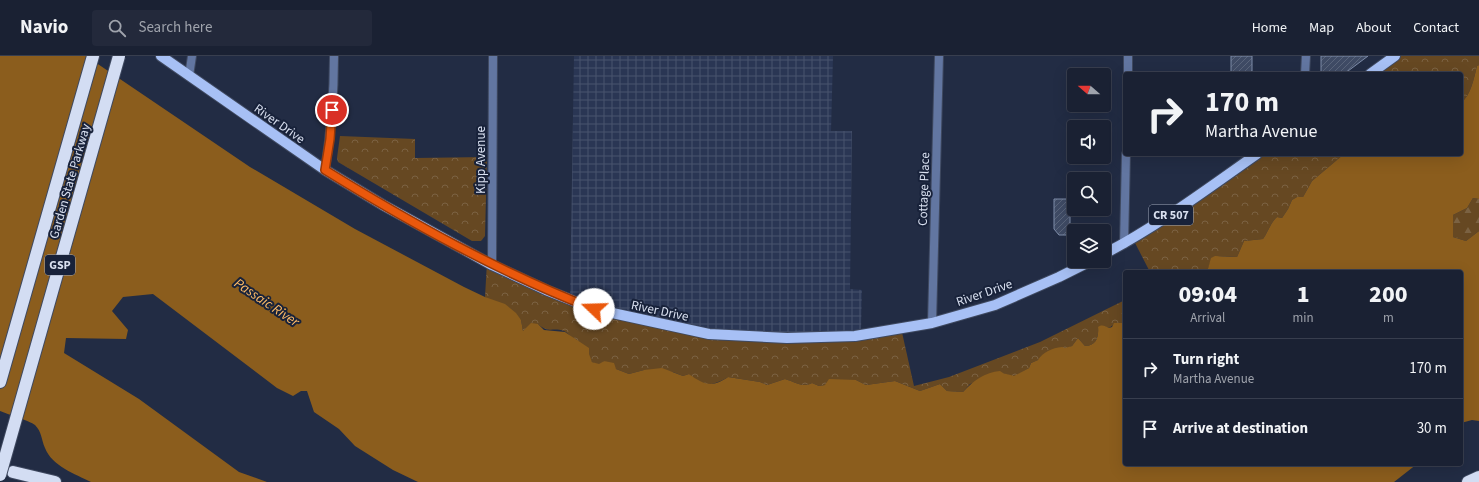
<!DOCTYPE html>
<html lang="en">
<head>
<meta charset="utf-8">
<style>
  :root { --surface:#1a2133; --page:#23293b; --text:#f1f3f6; --muted:#9fa3ac; --line:#383e4e }
  body { margin:0; font-family:"Source Sans 3",sans-serif; background:var(--page); color:var(--text); height:100vh; display:flex; flex-direction:column; font-size:15px; white-space:nowrap }
  * { box-sizing:border-box; margin:0 }
  p { font-size:13px; color:var(--muted) }
  .icon { flex:none; width:22px; height:22px; fill:none; stroke:currentColor; stroke-width:2; stroke-linecap:round; stroke-linejoin:round }
  .map { position:relative; flex:1; overflow:hidden }
  .panel { position:absolute; left:1123px; top:214px; width:340px; height:196px; display:flex; flex-direction:column; background:var(--surface); border-radius:4px; box-shadow:0 4px 16px #0002,0 0 0 1px var(--line) }
  .panel>* { flex:none }
  .top-card { position:absolute; left:1123px; top:16px; width:340px; height:84px; border-radius:4px; box-shadow:0 4px 16px #0002,0 0 0 1px var(--line); background:#1a2133; color:var(--text); overflow:hidden }
  .needle { width:26px; rotate:290deg }
  .controls { position:absolute; left:1067px; top:12px; display:grid; gap:8px }
  .controls a { display:grid; place-items:center; width:44px; height:44px; border-radius:4px; background:var(--surface); box-shadow:0 4px 16px #0002,0 0 0 1px var(--line); font-size:20px }
  .pin { position:absolute; display:grid; place-items:center; width:34px; height:34px; color:#fff; margin:-17px; border:2px solid #fff; border-radius:50%; box-shadow:0 1px 4px #0007 }
  .me { position:absolute; width:44px; margin:-22px; rotate:291deg; stroke-linejoin:round; filter:drop-shadow(0 0 3px #0008) }
  .turn { display:flex; align-items:center; gap:14px; height:84px; padding:0 16px; font-size:18px }
  .turn .icon { width:52px; height:52px; stroke-width:2.5 }
  .turn b { display:block; font-size:28px; line-height:34px }
  .eta { display:flex; justify-content:space-evenly; align-items:center; height:68px; text-align:center }
  .eta b { font-size:24px; font-weight:800; line-height:28px }
  ul { padding:0; list-style:none }
  li { display:flex; align-items:center; gap:12px; height:60px; padding:0 16px; border-top:1px solid var(--line) }
  li div { flex:1 }
  li b { display:block; font-size:15px }
  li em { font-style:normal }
  header { display:flex; align-items:center; gap:24px; box-sizing:border-box; height:56px; padding:0 20px; background:var(--surface); border-bottom:1px solid var(--line) }
  header strong { font-size:19px }
  nav { display:flex; gap:22px; margin-inline-start:auto; font-size:14px }
  .search { width:280px; height:36px; background:var(--page); display:flex; align-items:center; gap:10px; box-sizing:border-box; padding:0 14px; border-radius:4px; color:var(--muted); font-size:15px }
  .map>svg:first-child { display:block }
  .industrial { fill:url(#industrial-grid) }
  .forest { fill:url(#forest-firs) }
  .park { fill:url(#park-crowns) }
  .water { fill:#8b5d1d }
  .building { fill:url(#building-hatch); stroke:#7f8daa }
  .lines { fill:none; stroke-linecap:round; stroke-linejoin:round }
  .minor-casing { stroke:#3f4960; stroke-width:10 }
  .tertiary-casing { stroke:#3f4960; stroke-width:10 }
  .primary-casing { stroke:#3f4960; stroke-width:12 }
  .motorway-casing { stroke:#3f4960; stroke-width:14 }
  .minor { stroke:#6276a1; stroke-width:8 }
  .tertiary { stroke:#6276a1; stroke-width:8 }
  .primary { stroke:#a7c0f5; stroke-width:10 }
  .motorway { stroke:#d3ddf3; stroke-width:12 }
  .motorway-bridge-casing { stroke:#3f4960; stroke-width:14; stroke-linecap:butt }
  .motorway-bridge { stroke:#d3ddf3; stroke-width:12 }
  .route-casing { stroke:#983908; stroke-width:10 }
  .route { stroke:#ea580c; stroke-width:7 }
  .labels { text-anchor:middle; stroke-width:4; stroke-linejoin:round; paint-order:stroke }
  .shield { fill:#18223a; stroke:#9fa7b9; stroke-width:1 }
  .shield-label { font-size:12px; font-weight:bold; fill:#d9e0f0 }
  .street-label { font-size:13px; fill:#d9e0f0; stroke:#18223a }
  .water-label { font-size:14px; font-style:italic; fill:#ffbc67; stroke:#18223a }
</style>
</head>
<body>
<header>
<strong>Navio</strong>
<div class="search"><svg class="icon" aria-label="search" viewBox="0 0 24 24"><circle cx="10" cy="10" r="6"/><path d="M15 15l6 6"/></svg>Search here</div>
<nav><a>Home</a><a>Map</a><a>About</a><a>Contact</a></nav>
</header>
<div class="map">
<svg width="1479" height="426" viewBox="0 0 1479 426">
  <defs>
    <pattern id="industrial-grid" width="8" height="8" patternUnits="userSpaceOnUse"><rect width="8" height="8" fill="#2a3654"/><path d="M0 4h8M4 0v8" fill="none" stroke="#48536d"/></pattern>
    <pattern id="forest-firs" width="22" height="20" patternUnits="userSpaceOnUse"><rect width="22" height="20" fill="#664822"/><path d="M5 1l3.5 6h-7zM16 11l3.5 6h-7z" fill="#7b6242"/></pattern>
    <pattern id="park-crowns" width="20" height="18" patternUnits="userSpaceOnUse"><rect width="20" height="18" fill="#664822"/><path d="M2 6a3 3 0 1 1 6 0M12 15a3 3 0 1 1 6 0" fill="none" stroke="#7b6242"/></pattern>
    <pattern id="building-hatch" width="6" height="6" patternUnits="userSpaceOnUse"><rect width="6" height="6" fill="#3f4b65"/><path d="M-1 1l2-2M0 6l6-6M5 7l2-2" fill="none" stroke="#5a657b"/></pattern>
  </defs>
  <rect width="100%" height="100%" fill="#222c44"/>
  <!-- industrial -->
  <path class="industrial" d="M 574,0 L 833,0 L 831,75 L 852,75 L 850,233 L 862,234 L 861,275 L 760,279 L 698,276 L 570,243 Z"/>
  <!-- forest -->
  <path class="forest" d="M 1473,142 L 1479,143 L 1479,175 L 1466,185 L 1453,181 L 1453,159 L 1467,152 Z"/>
  <!-- park -->
  <g class="park">
    <path d="M 1394,0 L 1479,0 L 1479,9 L 1477,10 C 1474,22 1471,39 1461,47 L 1461,18 L 1369,18 Z"/>
    <path d="M 340,80 L 415,83 L 415,102 L 487,101 L 485,180 L 481,185 L 472,185 L 338,106 L 337,102 Z"/>
    <path d="M 1257,98 L 1344,98 L 1312,125 L 1303,141 L 1297,141 L 1292,144 L 1288,153 L 1282,162 L 1277,161 C 1271,166 1268,176 1263,183 L 1244,185 L 1237,201 L 1219,200 L 1210,207 L 1207,216 L 1150,216 L 1133,183 Z"/>
    <path d="M 487,206 L 594,253 L 709,278 L 855,280 L 901,272 L 914,330 L 949,321 L 1040,286 L 1125,244 L 1125,267 L 1116,267 L 1109,272 L 1104,270 L 1098,271 C 1099,281 1096,290 1085,290 L 1078,282 L 1072,290 L 1031,307 L 1029,312 L 1014,321 L 1003,317 L 970,328 L 963,336 L 947,335 L 940,328 L 920,335 L 895,325 L 866,329 L 856,324 L 819,330 L 812,327 C 802,332 795,326 785,323 L 767,329 L 760,326 L 728,321 C 720,326 709,331 700,327 C 696,325 692,321 689,318 L 683,320 L 673,316 L 644,314 L 629,318 L 616,313 L 604,305 L 599,309 L 592,306 C 589,299 571,278 564,275 C 552,271 549,278 538,268 L 523,275 L 521,264 L 485,241 Z"/>
  </g>
  <!-- water -->
  <g class="water">
    <path d="M 0,0 L 86,0 L 250,111 L 355,173 L 464,231 L 485,241 L 505,248 L 516,257 L 521,264 L 523,275 L 531,267 L 538,268 L 544,274 L 565,276 L 589,292 L 589,298 L 592,306 L 599,308 L 604,305 L 614,307 L 616,313 L 629,318 L 644,314 L 662,312 L 683,320 L 689,318 C 704,329 712,332 728,321 L 760,326 L 767,329 L 785,323 C 795,326 802,332 812,327 L 819,330 L 825,329 L 829,323 L 856,324 L 866,329 L 895,325 L 920,335 L 940,328 L 947,335 L 963,336 C 973,325 985,316 1000,315 L 1003,317 L 1014,320 L 1029,312 L 1031,307 L 1038,304 C 1043,296 1052,292 1062,291 L 1065,292 L 1072,290 L 1078,282 L 1085,290 C 1096,290 1099,281 1098,271 C 1102,268 1105,270 1109,272 L 1112,271 L 1114,267 L 1125,267 L 1125,408 L 1417,408 L 1394,426 L 418,426 L 393,414 L 355,390 L 339,373 L 314,356 L 307,335 L 301,335 L 293,340 L 277,332 L 153,238 L 123,241 L 112,255 L 128,274 L 126,283 L 66,282 L 64,297 L 139,343 L 239,416 L 267,426 L 91,426 C 75,418 52,410 45,392 C 41,383 42,376 35,369 C 30,365 7,358 0,355 Z"/>
    <path d="M 1479,9 L 1479,143 L 1473,142 L 1467,152 L 1453,159 L 1453,181 L 1466,185 L 1479,175 L 1479,365 L 1472,364 L 1461,367 L 1461,216 L 1207,216 L 1211,202 L 1215,200 L 1237,201 L 1244,185 L 1263,183 C 1268,176 1271,166 1277,161 L 1282,162 L 1288,153 L 1292,144 L 1297,141 L 1303,141 L 1312,125 L 1344,98 L 1461,98 L 1461,47 C 1471,39 1474,22 1477,10 Z"/>
  </g>
  <!-- building -->
  <g class="building">
    <rect x="1231" y="0" width="21" height="18"/>
    <path d="M 1321,0 L 1368,0 L 1344,18 L 1321,18 Z"/>
    <path d="M 1054,143 L 1070,143 L 1070,176 L 1067,176 L 1067,179 L 1059,179 L 1054,173 Z"/>
  </g>
  <g class="lines">
    <defs>
      <g id="minor">
        <path d="M 1305,18 L 1306,0"/>
        <path d="M 189,20 L 192,0"/>
        <path d="M 325,114 C 331,76 334,38 334,0"/>
        <path d="M 492,209 L 493,0"/>
        <path d="M 932,267 L 939,0"/>
      </g>
      <g id="tertiary">
        <path d="M 1128,18 L 1128,0"/>
        <path d="M 1124,188 L 1126,98"/>
      </g>
      <g id="primary">
        <path d="M 161,0 L 325,114 L 383,149 L 492,209 L 546,234 L 594,253 L 709,278 L 787,282 L 855,280 L 932,267 L 995,249 L 1059,221 L 1091,205"/>
        <path d="M 1370,18 L 1395,0"/>
        <path d="M 1104,198 C 1158,170 1207,133 1257,98"/>
      </g>
      <g id="motorway">
        <path d="M 0,326 L 93,0"/>
        <path d="M 13,416 L 55,426"/>
        <path d="M 1468,426 L 1479,421"/>
      </g>
    </defs>
    <!-- minor casing -->
    <use href="#minor" class="minor-casing"/>
    <!-- tertiary casing -->
    <use href="#tertiary" class="tertiary-casing"/>
    <!-- primary casing -->
    <use href="#primary" class="primary-casing"/>
    <!-- motorway casing -->
    <use href="#motorway" class="motorway-casing"/>
    <!-- minor -->
    <use href="#minor" class="minor"/>
    <!-- tertiary -->
    <use href="#tertiary" class="tertiary"/>
    <!-- primary -->
    <use href="#primary" class="primary"/>
    <!-- motorway -->
    <use href="#motorway" class="motorway"/>
    <defs>
      <path id="motorway-bridge" d="M 0,419 L 119,0"/>
    </defs>
    <!-- motorway-bridge casing -->
    <use href="#motorway-bridge" class="motorway-bridge-casing"/>
    <!-- motorway-bridge -->
    <use href="#motorway-bridge" class="motorway-bridge"/>
  </g>
  <g class="lines">
    <defs>
      <path id="route" d="M 332,54 L 330,83 L 325,114 C 411,167 499,216 594,253"/>
    </defs>
    <!-- route casing -->
    <use href="#route" class="route-casing"/>
    <!-- route -->
    <use href="#route" class="route"/>
  </g>
  <g class="labels">
    <!-- shield labels -->
    <g class="shield">
      <rect x="1149" y="149" width="44" height="20" rx="3"/>
      <rect x="45" y="199" width="30" height="20" rx="3"/>
    </g>
    <g class="shield-label">
      <text x="1171" y="163">CR 507</text>
      <text x="60" y="213">GSP</text>
    </g>
    <!-- street labels -->
    <g class="street-label">
      <text transform="translate(280 67) rotate(35)" y="5">River Drive</text>
      <text transform="translate(480 104) rotate(-90)" y="5">Kipp Avenue</text>
      <text transform="translate(69 125) rotate(-74)" y="5">Garden State Parkway</text>
      <text transform="translate(923 133) rotate(-88)" y="5">Cottage Place</text>
      <text transform="translate(984 236) rotate(-19)" y="5">River Drive</text>
      <text transform="translate(660 254) rotate(12)" y="5">River Drive</text>
    </g>
    <!-- water labels -->
    <g class="water-label">
      <text transform="translate(267 246) rotate(34)" y="5">Passaic River</text>
    </g>
  </g>
</svg>
<div class="controls">
<a><svg class="needle" viewBox="-14 -14 28 28"><path d="M0-13l5 13h-10z" fill="#e53935"/><path d="M0 13l5-13h-10z" fill="#9fa3ac"/></svg></a>
<a><svg class="icon" aria-label="sound" viewBox="0 0 24 24"><path d="M4 9h4l5-4v14l-5-4H4zM17 9q2 3 0 6"/></svg></a>
<a><svg class="icon" aria-label="search" viewBox="0 0 24 24"><circle cx="10" cy="10" r="6"/><path d="M15 15l6 6"/></svg></a>
<a><svg class="icon" aria-label="layers" viewBox="0 0 24 24"><path d="M12 4l9 5-9 5-9-5zM3 14l9 5 9-5"/></svg></a>
</div>
<div class="pin" style="left:332px;top:54px;background:#d93025"><svg class="icon" aria-label="arrive" viewBox="0 0 24 24"><path d="M6 21V4h12l-3 4 3 4H6"/></svg></div>
<svg class="me" style="left:594px;top:253px" viewBox="-20 -20 40 40"><circle r="19" fill="#fff"/><path d="M0-13L10 11 0 6-10 11z" fill="#ea580c"/></svg>
<div class="top-card">
<div class="turn"><svg class="icon" aria-label="right" viewBox="0 0 24 24"><path d="M7 20v-9h11M14 6l5 5-5 5"/></svg><div><b>170 m</b>Martha Avenue</div></div>
</div>
<section class="panel">
<div class="eta">
<div><b>09:04</b><p>Arrival</p></div>
<div><b>1</b><p>min</p></div>
<div><b>200</b><p>m</p></div>
</div>
<ul>
<li><svg class="icon" aria-label="right" viewBox="0 0 24 24"><path d="M7 20v-9h11M14 6l5 5-5 5"/></svg><div><b>Turn right</b><p>Martha Avenue</p></div><em>170 m</em></li>
<li><svg class="icon" aria-label="arrive" viewBox="0 0 24 24"><path d="M6 21V4h12l-3 4 3 4H6"/></svg><div><b>Arrive at destination</b></div><em>30 m</em></li>
</ul>
</section>
</div>
</body>
</html>
